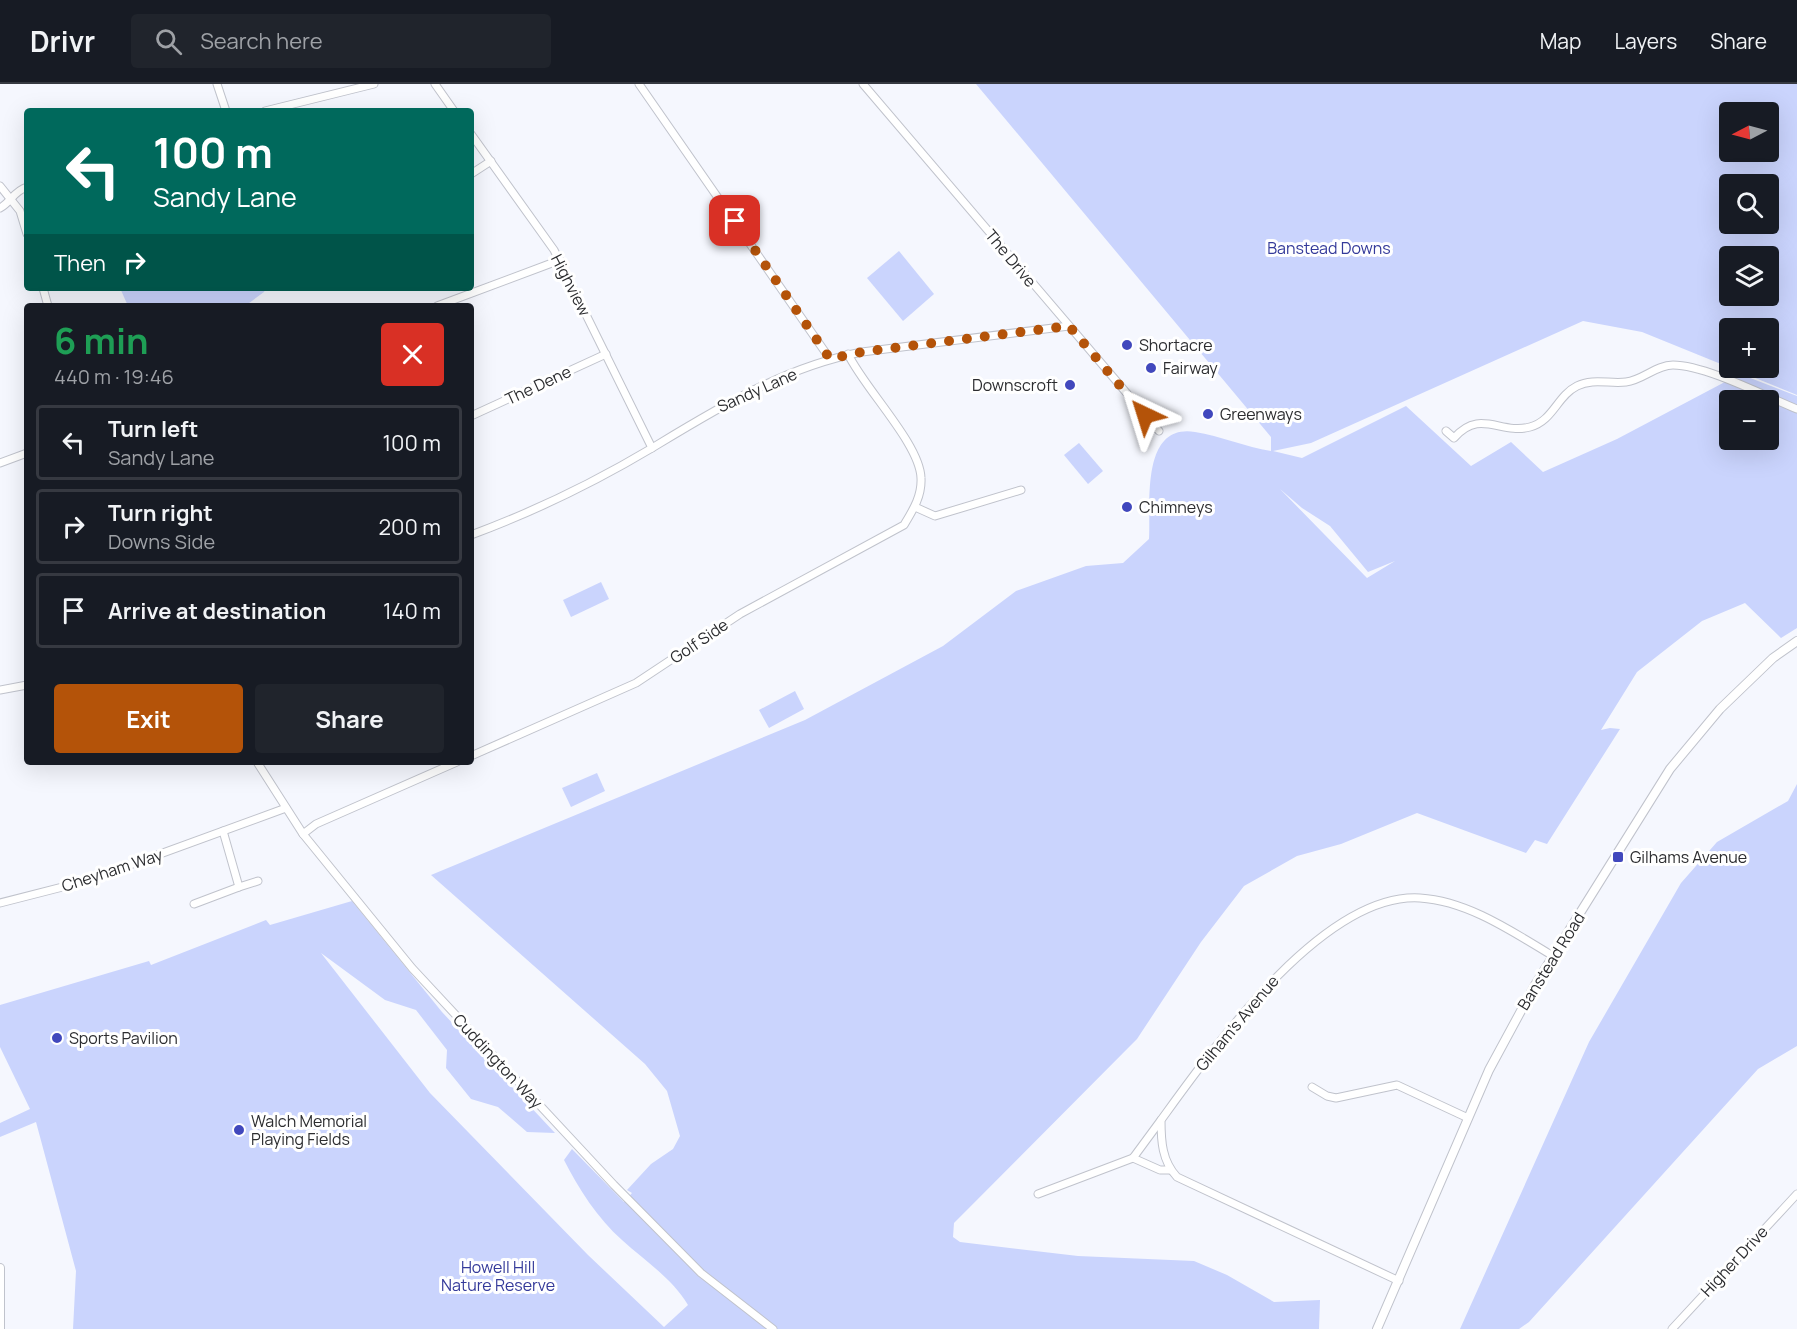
<!DOCTYPE html>
<html lang="en">
<head>
<meta charset="utf-8">
<style>
  :root { --surface:#171b24; --page:#20242c; --text:#f1f3f6; --muted:#9ea1a6; --line:#363941; --accent:#b45309 }
  body { margin:0; font-family:Manrope,sans-serif; background:var(--page); color:var(--text); height:100vh; display:flex; flex-direction:column; font-size:22px; white-space:nowrap }
  * { box-sizing:border-box; margin:0 }
  p { font-size:20px; color:var(--muted) }
  .icon { flex:none; width:33px; height:33px; fill:none; stroke:currentColor; stroke-width:2; stroke-linecap:round; stroke-linejoin:round }
  .map { position:relative; flex:1; overflow:hidden }
  .sheet { position:absolute; left:24px; top:219px; width:450px; height:462px; display:flex; flex-direction:column; background:var(--surface); border-radius:6px; box-shadow:0 6px 24px #0002 }
  .sheet>* { flex:none }
  .hud { position:absolute; left:24px; top:24px; width:450px; height:183px; border-radius:6px; box-shadow:0 6px 24px #0002; background:#00695c; color:#fff; overflow:hidden }
  .needle { width:39px; rotate:264deg }
  .controls { position:absolute; left:1719px; top:18px; display:grid; gap:12px }
  .controls a { display:grid; place-items:center; width:60px; height:60px; border-radius:6px; background:var(--surface); box-shadow:0 6px 24px #0002; font-size:30px }
  .pin { position:absolute; display:grid; place-items:center; width:51px; height:51px; color:#fff; margin:-26px; border-radius:12px; box-shadow:0 3px 9px #0006 }
  .me { position:absolute; width:66px; margin:-33px; rotate:319deg; stroke-linejoin:round; filter:drop-shadow(0 0 4px #0008) }
  .turn { display:flex; align-items:center; gap:21px; height:126px; padding:0 30px; font-size:27px }
  .turn .icon { width:78px; height:78px; stroke-width:2.5 }
  .turn b { display:block; font-size:42px; line-height:51px }
  .then { display:flex; align-items:center; height:57px; padding:0 30px; background:#0003; gap:12px; font-size:22px }
  .round { display:grid; place-items:center; flex:none; width:63px; height:63px; border-radius:6px; background:var(--page) }
  .head { display:flex; align-items:center; justify-content:space-between; height:102px; padding:0 30px }
  h1 { font-size:36px; font-weight:700; line-height:45px; color:#1e9e55 }
  .cta { display:flex; gap:12px; margin-top:auto; padding:12px 30px }
  .cta a { flex:1; height:69px; border-radius:6px; background:var(--accent); color:#fff; font-size:24px; font-weight:700; line-height:69px; text-align:center }
  .cta a+a { background:var(--page); color:var(--text) }
  ul { padding:0; list-style:none }
  li { display:flex; align-items:center; gap:18px; height:75px; margin:0 12px 9px; padding:0 18px; border:3px solid var(--line); border-radius:6px }
  li div { flex:1 }
  li b { display:block; font-size:22px }
  li em { font-style:normal }
  header { display:flex; align-items:center; gap:36px; box-sizing:border-box; height:84px; padding:0 30px; background:var(--surface); border-bottom:2px solid var(--line) }
  header strong { font-size:28px }
  nav { display:flex; gap:33px; margin-inline-start:auto; font-size:21px }
  .search { width:420px; height:54px; background:var(--page); display:flex; align-items:center; gap:15px; box-sizing:border-box; padding:0 21px; border-radius:6px; color:var(--muted); font-size:22px }
  .map>svg:first-child { display:block }
  .green { fill:#cad4fd; fill-rule:evenodd }
  .lines { fill:none; stroke-linecap:round; stroke-linejoin:round }
  .minor-casing { stroke:#c0c3cc; stroke-width:9 }
  .tertiary-casing { stroke:#c0c3cc; stroke-width:10 }
  .minor { stroke:#fff; stroke-width:7 }
  .tertiary { stroke:#fff; stroke-width:8 }
  .route { stroke:#b45309; stroke-width:10; stroke-dasharray:0 18 }
  .poi-dot { fill:#4148bd; stroke:#fff; stroke-width:2 }
  .labels { text-anchor:middle; stroke-width:6; stroke-linejoin:round; paint-order:stroke }
  .park-label { font-size:16px; fill:#343a9a; stroke:#fff }
  .street-label { font-size:16px; fill:#2c2d30; stroke:#fff }
  .poi-label { font-size:16px; fill:#2c2d30; stroke:#fff; text-anchor:start }
</style>
</head>
<body>
<header>
<strong>Drivr</strong>
<div class="search"><svg class="icon" aria-label="search" viewBox="0 0 24 24"><circle cx="10" cy="10" r="6"/><path d="M15 15l6 6"/></svg>Search here</div>
<nav><a>Map</a><a>Layers</a><a>Share</a></nav>
</header>
<div class="map">
<svg width="1797" height="1245" viewBox="0 0 1797 1245">
  <rect width="100%" height="100%" fill="#f5f7fe"/>
  <!-- green -->
  <g class="green">
    <path d="M 976,0 L 1797,0 L 1797,311 L 1642,248 L 1583,237 L 1311,359 L 1273,367 L 1302,374 L 1406,322 L 1471,382 L 1511,358 L 1543,388 L 1617,355 L 1740,290 L 1797,312 L 1797,544 L 1781,554 L 1745,519 L 1702,537 L 1637,588 L 1601,646 L 1610,644 L 1620,645 L 1547,760 L 1535,756 L 1526,769 L 1417,729 L 1341,760 L 1297,772 L 1244,802 L 1201,858 L 1137,955 L 954,1139 L 953,1153 L 960,1158 L 1078,1172 L 1194,1177 L 1227,1191 L 1274,1218 L 1320,1216 L 1319,1245 L 73,1245 L 76,1187 L 36,1038 L 0,1053 L 0,1039 L 30,1025 L 0,963 L 0,921 L 149,877 L 151,881 L 266,836 L 270,841 L 352,817 L 442,928 L 555,1049 L 527,1048 L 498,1023 L 471,1015 L 446,984 L 447,966 L 416,926 L 385,916 L 321,869 L 430,1009 L 588,1171 L 664,1243 L 688,1221 C 672,1194 645,1177 622,1156 C 598,1135 578,1104 564,1076 L 572,1065 L 624,1118 L 632,1109 L 627,1106 L 651,1080 L 673,1065 L 680,1052 L 667,1007 L 645,980 L 431,791 L 805,636 L 943,562 L 1016,507 L 1086,482 L 1123,479 L 1149,455 C 1151,421 1140,339 1195,348 C 1220,352 1246,363 1271,367 L 1271,353 ZM 1730,28 L 1768,28 L 1768,68 L 1730,68 ZM 1730,100 L 1768,100 L 1768,140 L 1730,140 ZM 1730,172 L 1768,172 L 1768,212 L 1730,212 ZM 1730,244 L 1768,244 L 1768,284 L 1730,284 ZM 1730,316 L 1768,316 L 1768,356 L 1730,356 ZM 1280,405 L 1302,424 L 1330,442 L 1368,488 L 1395,477 L 1367,494 Z"/>
    <path d="M 899,167 L 934,210 L 903,237 L 867,194 Z"/>
    <path d="M 120,204 L 266,204 L 264,208 L 245,222 L 128,222 Z"/>
    <path d="M 1079,359 L 1103,387 L 1088,400 L 1064,371 Z"/>
    <path d="M 601,498 L 609,515 L 571,533 L 563,516 Z"/>
    <path d="M 795,607 L 804,625 L 769,644 L 759,626 Z"/>
    <path d="M 597,689 L 605,707 L 571,723 L 562,704 Z"/>
    <path d="M 1797,700 L 1797,962 L 1758,985 L 1529,1238 L 1519,1245 L 1460,1245 L 1589,958 L 1681,799 L 1717,758 L 1788,717 Z"/>
  </g>
  <g class="lines">
    <defs>
      <g id="minor">
        <path d="M 217,0 L 226,27"/>
        <path d="M 435,0 L 454,27"/>
        <path d="M 639,0 L 830,275"/>
        <path d="M 863,0 L 1159,347"/>
        <path d="M 265,27 L 374,0"/>
        <path d="M 471,50 L 554,166 L 652,364"/>
        <path d="M 471,90 L 491,77"/>
        <path d="M 0,102 L 20,127 L 27,150"/>
        <path d="M 0,124 C 11,118 14,107 27,103"/>
        <path d="M 43,204 L 48,222"/>
        <path d="M 437,222 L 560,176"/>
        <path d="M 471,332 L 606,270"/>
        <path d="M 1446,347 L 1454,354 C 1480,324 1500,351 1530,343 C 1553,337 1557,312 1577,302 C 1593,294 1609,300 1626,298 C 1643,296 1656,281 1673,281 C 1705,281 1765,312 1797,325"/>
        <path d="M 0,379 L 27,369"/>
        <path d="M 915,423 L 935,432 L 1021,406"/>
        <path d="M 471,451 C 533,428 595,398 652,364 C 718,324 784,283 862,268 L 1069,242"/>
        <path d="M 0,606 L 27,601"/>
        <path d="M 471,672 L 636,599 L 740,530 L 904,441 C 913,426 922,412 921,394 C 920,360 864,304 848,270"/>
        <path d="M 257,678 L 303,750 L 412,884 L 614,1101 L 701,1189 L 773,1245"/>
        <path d="M 303,750 L 316,740 L 457,678"/>
        <path d="M 239,803 L 258,797"/>
        <path d="M 0,819 L 86,797 L 286,724"/>
        <path d="M 194,820 L 239,803 L 223,747"/>
        <path d="M 1312,1003 L 1327,1012 L 1336,1014 L 1397,1001 L 1468,1034"/>
        <path d="M 1133,1074 L 1160,1086 L 1170,1086"/>
        <path d="M 1038,1110 L 1133,1074 L 1161,1036"/>
        <path d="M 1399,1197 L 1177,1093 C 1162,1077 1161,1057 1161,1036 C 1212,966 1323,808 1420,814 C 1468,817 1513,848 1553,872"/>
        <path d="M 1672,1245 L 1797,1110"/>
      </g>
      <g id="tertiary">
        <path d="M 0,1184 L 0,1245"/>
        <path d="M 1377,1245 L 1489,986 L 1535,901 L 1670,685 L 1720,625 L 1773,574 L 1797,557"/>
      </g>
    </defs>
    <!-- minor casing -->
    <use href="#minor" class="minor-casing"/>
    <!-- tertiary casing -->
    <use href="#tertiary" class="tertiary-casing"/>
    <!-- minor -->
    <use href="#minor" class="minor"/>
    <!-- tertiary -->
    <use href="#tertiary" class="tertiary"/>
  </g>
  <g class="lines">
    <!-- route -->
    <path class="route" d="M 735,137 L 830,275 L 862,268 L 1069,242 L 1145,331"/>
  </g>
  <!-- markers -->
  <g class="poi-dot">
    <circle cx="1127" cy="261" r="6"/>
    <circle cx="1151" cy="284" r="6"/>
    <circle cx="1070" cy="301" r="6"/>
    <circle cx="1208" cy="330" r="6"/>
    <circle cx="1127" cy="423" r="6"/>
    <rect x="1612" y="767" width="12" height="12" rx="3"/>
    <circle cx="57" cy="954" r="6"/>
    <circle cx="239" cy="1046" r="6"/>
  </g>
  <g class="labels">
    <!-- park labels -->
    <g class="park-label">
      <text x="1329" y="170">Banstead Downs</text>
      <text x="498" y="1189">Howell Hill<tspan x="498" dy="18">Nature Reserve</tspan></text>
    </g>
    <!-- street labels -->
    <g class="street-label">
      <text transform="translate(1011 174) rotate(50)" y="6">The Drive</text>
      <text transform="translate(571 201) rotate(63)" y="6">Highview</text>
      <text transform="translate(538 301) rotate(-25)" y="6">The Dene</text>
      <text transform="translate(757 306) rotate(-24)" y="6">Sandy Lane</text>
      <text transform="translate(699 557) rotate(-34)" y="6">Golf Side</text>
      <text transform="translate(112 786) rotate(-18)" y="6">Cheyham Way</text>
      <text transform="translate(1551 877) rotate(-58)" y="6">Banstead Road</text>
      <text transform="translate(1237 939) rotate(-50)" y="6">Gilham's Avenue</text>
      <text transform="translate(498 977) rotate(47)" y="6">Cuddington Way</text>
      <text transform="translate(1734 1177) rotate(-47)" y="6">Higher Drive</text>
    </g>
    <!-- poi labels -->
    <g class="poi-label">
      <text x="1139" y="267">Shortacre</text>
      <text x="1163" y="290">Fairway</text>
      <text x="1058" y="307" text-anchor="end">Downscroft</text>
      <text x="1220" y="336">Greenways</text>
      <text x="1139" y="429">Chimneys</text>
      <text x="1630" y="779">Gilhams Avenue</text>
      <text x="69" y="960">Sports Pavilion</text>
      <text x="251" y="1043">Walch Memorial<tspan x="251" dy="18">Playing Fields</tspan></text>
    </g>
  </g>
</svg>
<div class="controls">
<a><svg class="needle" viewBox="-14 -14 28 28"><path d="M0-13l5 13h-10z" fill="#e53935"/><path d="M0 13l5-13h-10z" fill="#9ea1a6"/></svg></a>
<a><svg class="icon" aria-label="search" viewBox="0 0 24 24"><circle cx="10" cy="10" r="6"/><path d="M15 15l6 6"/></svg></a>
<a><svg class="icon" aria-label="layers" viewBox="0 0 24 24"><path d="M12 4l9 5-9 5-9-5zM3 14l9 5 9-5"/></svg></a>
<a>+</a>
<a>−</a>
</div>
<div class="pin" style="left:735px;top:137px;background:#d93025"><svg class="icon" aria-label="arrive" viewBox="0 0 24 24"><path d="M6 21V4h12l-3 4 3 4H6"/></svg></div>
<svg class="me" style="left:1145px;top:331px" viewBox="-20 -20 40 40"><path d="M0-17L14 15 0 8-14 15z" fill="#b45309" stroke="#fff" stroke-width="4"/></svg>
<div class="hud">
<div class="turn"><svg class="icon" aria-label="left" viewBox="0 0 24 24"><path d="M17 20v-9H6M10 6l-5 5 5 5"/></svg><div><b>100 m</b>Sandy Lane</div></div>
<div class="then">Then<svg class="icon" aria-label="right" viewBox="0 0 24 24"><path d="M7 20v-9h11M14 6l5 5-5 5"/></svg></div>
</div>
<section class="sheet">
<div class="head"><div><h1>6 min</h1><p>440 m · 19:46</p></div><a class="round" style="background:#d93025;color:#fff"><svg class="icon" aria-label="close" viewBox="0 0 24 24"><path d="M6 6l12 12M18 6L6 18"/></svg></a></div>
<ul>
<li><svg class="icon" aria-label="left" viewBox="0 0 24 24"><path d="M17 20v-9H6M10 6l-5 5 5 5"/></svg><div><b>Turn left</b><p>Sandy Lane</p></div><em>100 m</em></li>
<li><svg class="icon" aria-label="right" viewBox="0 0 24 24"><path d="M7 20v-9h11M14 6l5 5-5 5"/></svg><div><b>Turn right</b><p>Downs Side</p></div><em>200 m</em></li>
<li><svg class="icon" aria-label="arrive" viewBox="0 0 24 24"><path d="M6 21V4h12l-3 4 3 4H6"/></svg><div><b>Arrive at destination</b></div><em>140 m</em></li>
</ul>
<div class="cta"><a>Exit</a><a>Share</a></div>
</section>
</div>
</body>
</html>
